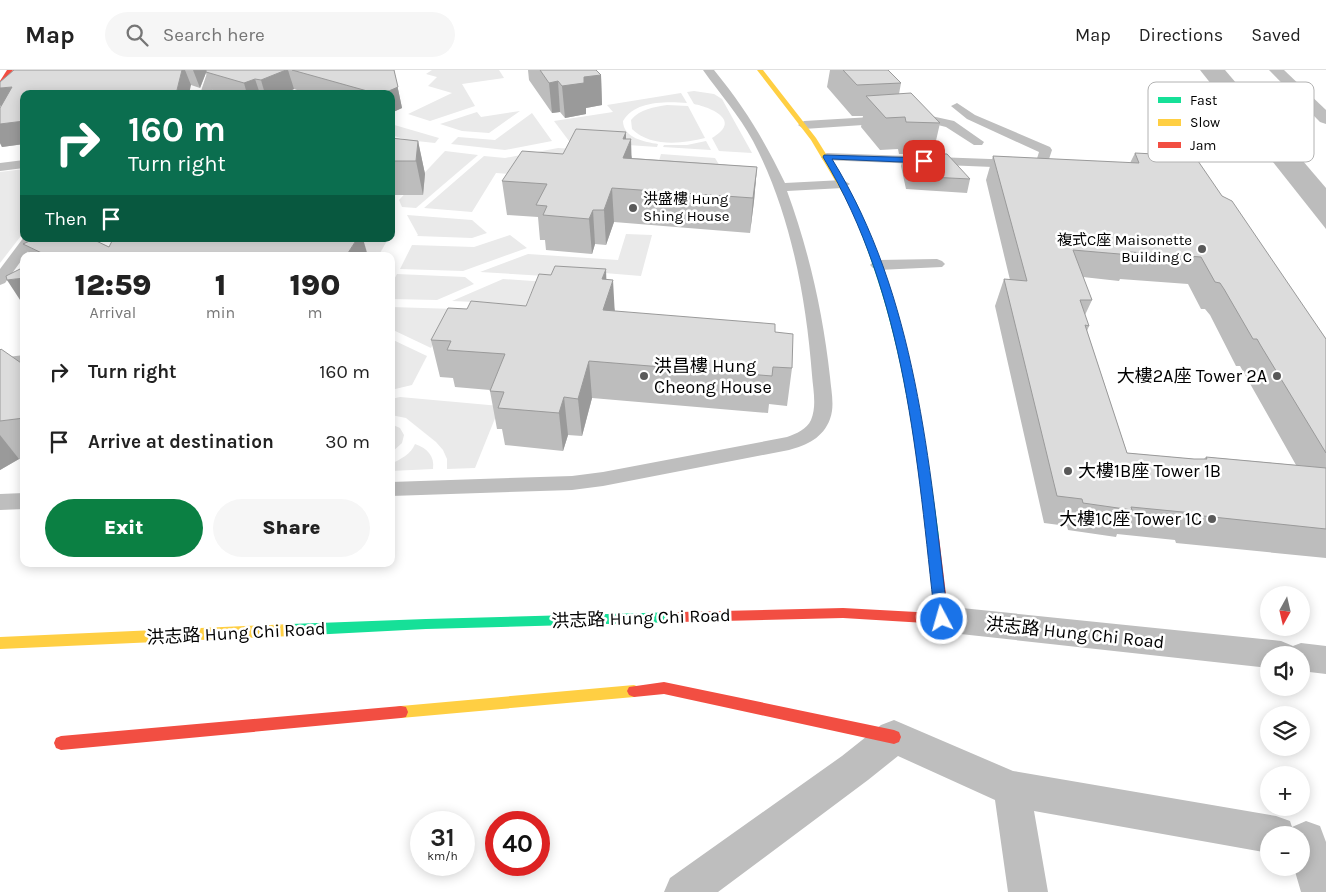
<!DOCTYPE html>
<html lang="en">
<head>
<meta charset="utf-8">
<style>
  :root { --surface:#fff; --page:#f6f6f6; --text:#222; --muted:#767676; --line:#e0e0e0; --accent:#0b8043 }
  body { margin:0; font-family:Karla,"Noto Sans SC",sans-serif; background:var(--page); color:var(--text); height:100vh; display:flex; flex-direction:column; font-size:19px; white-space:nowrap }
  * { box-sizing:border-box; margin:0 }
  p { font-size:16px; color:var(--muted) }
  .icon { flex:none; width:28px; height:28px; fill:none; stroke:currentColor; stroke-width:2; stroke-linecap:round; stroke-linejoin:round }
  .map { position:relative; flex:1; overflow:hidden }
  .details { position:absolute; left:20px; top:182px; width:375px; height:315px; display:flex; flex-direction:column; background:var(--surface); border-radius:10px; box-shadow:0 2px 12px #0003 }
  .details>* { flex:none }
  .top-card { position:absolute; left:20px; top:20px; width:375px; height:152px; border-radius:10px; box-shadow:0 2px 12px #0003; background:#0b6e4f; color:#fff; overflow:hidden }
  .needle { width:32px; rotate:188deg }
  .fabs { position:absolute; left:1260px; top:516px; display:grid; gap:10px }
  .fabs a { display:grid; place-items:center; width:50px; height:50px; border-radius:50%; background:var(--surface); box-shadow:0 2px 12px #0003; font-size:25px }
  .speed { position:absolute; left:410px; top:741px; display:flex; gap:10px; font-size:25px; font-weight:700; text-align:center }
  .speed>* { display:grid; place-content:center; width:65px; height:65px; border-radius:50%; background:var(--surface); box-shadow:0 2px 12px #0003; line-height:1 }
  .speed small { font-size:12px; font-weight:400 }
  .speed .limit { border:8px solid #d22; background:#fff; color:#111 }
  .pin { position:absolute; display:grid; place-items:center; width:42px; height:42px; color:#fff; margin:-21px; border-radius:10px; box-shadow:0 2px 8px #0006 }
  .me { position:absolute; width:55px; margin:-28px; rotate:354deg; stroke-linejoin:round; filter:drop-shadow(0 0 4px #0008) }
  .turn { display:flex; align-items:center; gap:18px; height:105px; padding:0 25px; font-size:22px }
  .turn .icon { width:65px; height:65px; stroke-width:2.5 }
  .turn b { display:block; font-size:35px; line-height:42px }
  .then { display:flex; align-items:center; height:48px; padding:0 25px; background:#0003; gap:10px; font-size:19px }
  .eta { display:flex; justify-content:space-evenly; align-items:center; height:85px; text-align:center }
  .eta b { font-size:30px; font-weight:800; line-height:35px }
  .primary-button { display:flex; gap:10px; margin-top:auto; padding:10px 25px }
  .primary-button a { flex:1; height:58px; border-radius:30px; background:var(--accent); color:#fff; font-size:20px; font-weight:800; line-height:58px; text-align:center }
  .primary-button a+a { background:var(--page); color:var(--text) }
  ul { padding:0; list-style:none }
  li { display:flex; align-items:center; gap:15px; height:70px; padding:0 25px }
  li div { flex:1 }
  li b { display:block; font-size:19px }
  li em { font-style:normal }
  header { display:flex; align-items:center; gap:30px; box-sizing:border-box; height:70px; padding:0 25px; background:var(--surface); border-bottom:1px solid var(--line) }
  header strong { font-size:24px }
  nav { display:flex; gap:28px; margin-inline-start:auto; font-size:18px }
  .search { width:350px; height:45px; background:var(--page); display:flex; align-items:center; gap:12px; box-sizing:border-box; padding:0 18px; border-radius:28px; color:var(--muted); font-size:19px }
  .map>svg:first-child { display:block }
  .green { fill:#eaeaea }
  .water { fill:#bcbcbc }
  .lines { fill:none; stroke-linecap:round; stroke-linejoin:round }
  .lane { fill:#bebebe; fill-rule:evenodd }
  .street { fill:#bebebe; fill-rule:evenodd }
  .fast { fill:#16e098; fill-rule:evenodd }
  .slow { fill:#ffcf43; fill-rule:evenodd }
  .jam { fill:#f24e42; fill-rule:evenodd }
  .wall { fill:#bdbdbd; fill-rule:evenodd }
  .shaded-wall { fill:#9a9a9a }
  .building { fill:#dcdcdc; stroke:#9a9a9a }
  .route { fill:#1a73e8; stroke:#114b97 }
  .poi-dot { fill:#595959; stroke:#fff; stroke-width:2 }
  .labels { text-anchor:middle; stroke-width:5; stroke-linejoin:round; paint-order:stroke }
  .far-poi-label { font-size:15px; fill:#000; stroke:#fff; text-anchor:start }
  .poi-label { font-size:18px; fill:#000; stroke:#fff; text-anchor:start }
  .street-label { font-size:18px; fill:#000; stroke:#fff }
  .key { fill:#fff; stroke:#b2b2b2; stroke-width:1 }
  .key-label { font-size:14px; fill:#000 }
</style>
</head>
<body>
<header>
<strong>Map</strong>
<div class="search"><svg class="icon" aria-label="search" viewBox="0 0 24 24"><circle cx="10" cy="10" r="6"/><path d="M15 15l6 6"/></svg>Search here</div>
<nav><a>Map</a><a>Directions</a><a>Saved</a></nav>
</header>
<div class="map">
<svg width="1326" height="822" viewBox="0 0 1326 822">
  <rect width="100%" height="100%" fill="#fff"/>
  <!-- green -->
  <g class="green">
    <path d="M 432,0 L 499,0 L 504,8 L 462,14 L 475,36 L 430,51 L 408,44 L 452,23 L 428,16 L 437,7 L 426,4 Z"/>
    <path d="M 694,21 L 714,24 L 722,29 L 752,83 L 719,81 L 712,68 C 742,51 713,38 694,34 L 687,22 Z"/>
    <path d="M 681,23 L 687,33 C 666,31 634,31 623,51 C 623,68 645,72 658,74 L 657,77 L 569,71 L 554,51 L 613,42 L 607,35 Z"/>
    <path d="M 667,35 L 688,36 L 705,68 C 682,74 650,77 632,59 L 631,50 C 640,39 654,37 667,35 Z"/>
    <path d="M 520,41 L 489,63 L 462,61 L 440,54 L 477,42 L 481,47 Z"/>
    <path d="M 532,43 L 552,71 L 505,80 L 451,74 L 458,67 L 495,70 Z"/>
    <path d="M 391,54 L 439,68 L 435,73 L 407,70 L 391,65 Z"/>
    <path d="M 706,71 L 711,80 L 663,77 L 664,75 L 687,75 Z"/>
    <path d="M 558,78 L 573,79 L 558,107 L 496,103 L 472,142 L 424,138 L 484,86 L 505,88 Z"/>
    <path d="M 445,81 L 478,85 L 416,138 L 402,137 L 399,130 Z"/>
    <path d="M 661,84 L 715,88 L 721,98 L 658,94 Z"/>
    <path d="M 24,99 L 24,162 L 0,193 L 0,102 Z"/>
    <path d="M 407,145 L 472,150 L 487,163 L 472,168 L 417,166 L 418,165 Z"/>
    <path d="M 626,164 L 652,165 L 641,206 L 580,201 L 577,208 L 480,202 L 528,184 L 618,190 Z"/>
    <path d="M 510,165 L 527,178 L 463,201 L 400,199 L 412,175 L 474,177 Z"/>
    <path d="M 340,169 L 388,169 L 380,183 L 326,181 Z"/>
    <path d="M 397,204 L 465,207 L 474,214 L 437,230 L 391,229 L 391,215 Z"/>
    <path d="M 503,209 L 575,214 L 572,222 L 532,220 L 518,253 L 496,233 L 452,231 Z"/>
    <path d="M 391,237 L 487,240 L 444,253 L 431,278 L 391,259 Z"/>
    <path d="M 391,269 L 427,286 L 412,315 L 391,320 Z"/>
    <path d="M 400,327 L 500,336 L 475,398 L 447,399 L 447,389 L 443,380 L 436,372 L 406,348 L 391,345 L 391,329 Z"/>
    <path d="M 391,354 L 400,358 L 404,365 L 402,373 L 391,383 Z"/>
    <path d="M 415,374 C 427,378 435,386 433,399 L 391,401 L 391,394 C 401,389 411,384 415,374 Z"/>
  </g>
  <!-- water -->
  <path class="water" d="M 1200,0 L 1225,0 L 1326,118 L 1326,159 Z"/>
  <g class="lines">
    <!-- lane -->
    <g class="lane">
      <path d="M 208,0 L 218,0 L 211,24 L 200,24 Z"/>
      <path d="M 703,0 L 714,0 C 745,38 763,68 785,113 L 843,110 L 850,114 L 843,118 L 787,121 C 809,181 823,243 830,307 C 831,320 835,336 830,349 C 823,368 807,375 789,380 L 603,416 L 572,420 L 391,426 L 391,412 L 572,406 L 603,402 L 787,367 C 796,364 807,359 811,350 C 817,336 813,319 812,305 C 806,226 790,141 753,71 C 739,45 720,24 703,0 Z"/>
      <path d="M 957,33 L 975,45 L 1050,77 L 1052,80 L 1046,98 L 1036,98 L 1035,95 L 1039,82 L 967,49 L 951,36 Z"/>
      <path d="M 922,44 L 954,51 L 984,72 L 982,75 L 974,75 L 946,57 L 922,51 L 804,59 L 798,55 L 804,51 Z"/>
      <path d="M 827,83 L 1017,90 L 1023,94 L 1017,98 L 823,90 L 821,87 L 823,84 Z"/>
      <path d="M 24,90 L 24,98 L 0,101 L 0,93 Z"/>
      <path d="M 24,167 L 37,169 L 5,213 L 0,215 L 0,199 Z"/>
      <path d="M 937,189 L 942,191 L 945,194 L 942,197 L 878,200 L 873,198 L 870,195 L 873,192 L 878,190 Z"/>
      <path d="M 24,285 L 24,295 L 0,298 L 0,288 Z"/>
      <path d="M 24,423 L 24,439 L 0,440 L 0,424 Z"/>
    </g>
    <!-- street -->
    <g class="street">
      <path d="M 1269,0 L 1284,0 L 1326,40 L 1326,54 L 1320,52 Z"/>
      <path d="M 942,536 L 1281,571 L 1293,576 L 1301,573 L 1326,576 L 1326,604 L 1301,601 L 1301,585 L 1269,585 L 1269,598 L 942,562 L 931,558 L 926,549 L 931,540 Z"/>
      <path d="M 894,650 L 1013,701 L 1276,746 L 1290,751 L 1292,757 L 1306,751 L 1320,756 L 1326,772 L 1326,822 L 1301,822 L 1294,798 L 1301,798 L 1301,765 L 1269,765 L 1269,783 L 1034,741 L 1048,822 L 1008,822 L 995,730 L 898,686 L 868,710 L 718,822 L 664,822 L 670,808 L 842,686 L 881,655 Z"/>
    </g>
    <!-- fast -->
    <g class="fast">
      <path d="M 849,130 L 856,132 C 906,242 923,348 939,467 L 937,470 L 929,470 L 927,467 C 913,349 897,242 848,132 Z"/>
      <path d="M 679,542 L 684,543 L 686,547 L 684,551 L 679,552 L 426,559 L 291,566 L 286,564 L 284,560 L 286,556 L 291,554 L 426,549 Z"/>
    </g>
    <!-- slow -->
    <g class="slow">
      <path d="M 757,0 L 763,0 L 816,68 L 856,132 L 855,134 L 849,134 L 811,70 Z"/>
      <path d="M 291,554 L 296,556 L 298,560 L 296,564 L 291,566 L 0,579 L 0,567 Z"/>
      <path d="M 634,615 L 639,617 L 641,621 L 639,625 L 634,627 L 401,648 L 396,647 L 394,642 L 396,637 L 401,636 Z"/>
    </g>
    <!-- jam -->
    <g class="jam">
      <path d="M 7,0 L 13,0 L 2,17 L 0,18 L 0,11 Z"/>
      <path d="M 933,462 L 937,464 L 939,467 L 949,549 L 947,553 L 942,554 L 843,548 L 679,552 L 674,551 L 672,547 L 674,543 L 679,542 L 843,538 L 935,543 L 927,467 L 929,464 Z"/>
      <path d="M 664,612 L 894,660 L 899,662 L 901,667 L 899,672 L 894,674 L 664,624 L 634,627 L 629,625 L 627,621 L 629,617 Z"/>
      <path d="M 401,636 L 406,637 L 408,642 L 406,647 L 401,648 L 61,680 L 56,678 L 54,673 L 56,668 L 61,666 Z"/>
    </g>
  </g>
  <!-- wall -->
  <g class="wall">
    <path d="M 14,0 L 394,0 L 402,38 L 391,43 L 391,24 L 309,24 L 294,19 L 284,24 L 218,24 L 213,22 L 206,3 L 200,18 L 191,15 L 24,24 L 24,74 L 2,77 L 0,73 L 0,38 L 1,37 L 0,35 Z"/>
    <path d="M 528,0 L 596,0 L 601,5 L 602,35 L 586,38 L 586,44 L 565,48 L 560,42 L 552,43 L 529,10 Z"/>
    <path d="M 830,0 L 888,0 L 901,13 L 899,24 L 940,53 L 933,84 L 970,109 L 967,123 L 906,119 L 901,96 L 904,84 L 899,84 L 898,79 L 880,80 L 861,57 L 863,46 L 852,46 L 827,17 Z"/>
    <path d="M 626,62 L 626,69 L 632,88 L 757,97 L 754,131 L 750,163 L 614,152 L 606,175 L 595,174 L 592,184 L 546,180 L 545,170 L 540,170 L 538,147 L 507,145 L 502,111 L 563,84 Z"/>
    <path d="M 391,68 L 418,71 L 425,104 L 423,125 L 391,125 Z"/>
    <path d="M 1135,83 L 1222,126 L 1326,269 L 1326,488 L 1176,473 L 1175,470 L 1117,464 L 1116,467 L 1068,460 L 1067,456 L 1044,453 L 995,236 L 1004,209 L 1010,210 L 986,110 L 993,86 L 1130,93 ZM 1083,207 L 1119,211 L 1120,209 L 1188,214 L 1201,239 L 1205,239 L 1210,245 L 1236,296 L 1240,296 L 1244,303 L 1296,395 L 1206,387 L 1204,389 L 1194,389 L 1127,383 L 1087,261 L 1089,256 L 1085,245 L 1092,230 Z"/>
    <path d="M 23,174 L 109,177 L 368,186 L 31,186 Z"/>
    <path d="M 606,209 L 615,241 L 775,262 L 792,298 L 787,336 L 769,334 L 768,343 L 592,328 L 582,366 L 568,365 L 563,381 L 505,375 L 502,359 L 497,359 L 490,321 L 490,320 L 455,317 L 453,308 L 440,307 L 431,270 L 467,239 L 526,236 Z"/>
    <path d="M 0,280 L 24,295 L 24,389 L 19,389 L 0,400 Z"/>
  </g>
  <!-- shaded-wall -->
  <g class="shaded-wall">
    <path d="M 182,0 L 185,0 L 191,15 L 189,24 L 176,24 Z"/>
    <path d="M 193,0 L 207,0 L 200,18 Z"/>
    <path d="M 286,0 L 288,0 L 294,19 L 284,24 L 265,24 L 261,10 Z"/>
    <path d="M 394,0 L 402,38 L 391,43 L 391,24 L 382,24 Z"/>
    <path d="M 601,5 L 602,35 L 586,38 L 586,44 L 565,48 L 562,16 L 584,7 Z"/>
    <path d="M 255,9 L 260,24 L 247,24 L 244,13 Z"/>
    <path d="M 558,11 L 560,42 L 552,43 L 549,13 Z"/>
    <path d="M 12,17 L 3,40 L 0,35 L 0,18 Z"/>
    <path d="M 24,51 L 24,74 L 2,77 L 0,73 L 0,54 Z"/>
    <path d="M 626,62 L 626,81 L 631,69 L 632,102 L 625,119 L 623,69 Z"/>
    <path d="M 418,71 L 425,104 L 423,125 L 416,91 Z"/>
    <path d="M 757,97 L 754,131 L 750,163 L 753,128 Z"/>
    <path d="M 612,118 L 614,152 L 606,175 L 604,140 Z"/>
    <path d="M 593,140 L 595,174 L 592,184 L 589,149 Z"/>
    <path d="M 357,169 L 363,169 L 368,186 L 346,186 Z"/>
    <path d="M 606,199 L 607,228 L 613,210 L 615,246 L 606,277 L 602,209 Z"/>
    <path d="M 24,208 L 24,236 L 7,210 Z"/>
    <path d="M 589,291 L 592,328 L 582,366 L 578,329 Z"/>
    <path d="M 564,327 L 568,365 L 563,381 L 559,343 Z"/>
    <path d="M 0,365 L 19,389 L 0,400 Z"/>
  </g>
  <!-- building -->
  <g class="building">
    <path d="M 14,0 L 182,0 L 176,24 L 24,24 L 24,51 L 0,54 L 0,38 L 12,17 L 0,18 L 0,12 Z"/>
    <path d="M 206,0 L 286,0 L 261,10 L 255,9 L 244,13 L 206,2 Z"/>
    <path d="M 292,0 L 394,0 L 398,17 L 382,24 L 378,24 Z"/>
    <path d="M 540,0 L 596,0 L 601,5 L 584,7 L 584,13 L 562,16 L 558,11 L 549,13 Z"/>
    <path d="M 843,0 L 888,0 L 901,13 L 857,15 Z"/>
    <path d="M 911,23 L 940,53 L 906,52 L 905,47 L 886,48 L 866,26 Z"/>
    <path d="M 576,59 L 626,62 L 623,69 L 631,69 L 623,88 L 757,97 L 753,128 L 612,118 L 604,140 L 593,140 L 589,149 L 543,145 L 547,136 L 536,135 L 547,114 L 502,111 L 522,81 L 563,84 Z"/>
    <path d="M 391,68 L 418,71 L 416,91 L 391,91 Z"/>
    <path d="M 904,83 L 947,84 L 970,109 L 909,106 Z"/>
    <path d="M 1135,83 L 1192,86 L 1195,90 L 1198,91 L 1222,126 L 1232,131 L 1326,269 L 1326,383 L 1261,276 L 1257,269 L 1253,269 L 1224,219 L 1220,213 L 1215,212 L 1201,187 L 1130,182 L 1131,185 L 1073,180 L 1092,230 L 1080,230 L 1089,256 L 1085,255 L 1127,383 L 1194,389 L 1207,389 L 1206,387 L 1326,398 L 1326,459 L 1194,445 L 1193,443 L 1131,437 L 1132,440 L 1083,433 L 1082,429 L 1057,426 L 1004,209 L 1027,211 L 993,86 L 1139,93 Z"/>
    <path d="M 34,169 L 92,169 L 109,177 L 113,169 L 357,169 L 346,186 L 48,186 L 23,174 Z"/>
    <path d="M 555,196 L 606,199 L 602,209 L 613,210 L 603,240 L 775,254 L 775,262 L 793,264 L 792,298 L 773,297 L 772,306 L 589,291 L 578,329 L 564,327 L 559,343 L 498,338 L 504,322 L 490,321 L 505,284 L 447,280 L 451,271 L 431,270 L 448,238 L 467,239 L 471,231 L 526,236 L 539,204 L 551,205 Z"/>
    <path d="M 24,197 L 24,208 L 7,210 L 6,206 Z"/>
    <path d="M 1,279 L 24,295 L 24,348 L 0,351 L 0,280 Z"/>
  </g>
  <!-- route -->
  <path class="route" d="M 824,85 L 924,88 L 927,91 L 924,93 L 832,89 C 917,227 929,392 948,549 L 946,553 L 942,554 L 937,553 L 935,549 C 917,391 907,226 823,87 Z"/>
  <!-- markers -->
  <g class="poi-dot">
    <circle cx="633" cy="138" r="5"/>
    <circle cx="1202" cy="179" r="5"/>
    <circle cx="644" cy="306" r="5"/>
    <circle cx="1277" cy="306" r="5"/>
    <circle cx="1068" cy="401" r="5"/>
    <circle cx="1212" cy="449" r="5"/>
  </g>
  <g class="labels">
    <!-- far-poi labels -->
    <g class="far-poi-label">
      <text x="643" y="134">洪盛樓 Hung<tspan x="643" dy="17">Shing House</tspan></text>
      <text x="1192" y="175" text-anchor="end">複式C座 Maisonette<tspan x="1192" dy="17">Building C</tspan></text>
    </g>
    <!-- poi labels -->
    <g class="poi-label">
      <text x="654" y="302">洪昌樓 Hung<tspan x="654" dy="21">Cheong House</tspan></text>
      <text x="1267" y="312" text-anchor="end">大樓2A座 Tower 2A</text>
      <text x="1078" y="407">大樓1B座 Tower 1B</text>
      <text x="1202" y="455" text-anchor="end">大樓1C座 Tower 1C</text>
    </g>
    <!-- street labels -->
    <g class="street-label">
      <text transform="translate(641 548) rotate(-2)" y="6">洪志路 Hung Chi Road</text>
      <text transform="translate(236 563) rotate(-3)" y="6">洪志路 Hung Chi Road</text>
      <text transform="translate(1075 563) rotate(6)" y="6">洪志路 Hung Chi Road</text>
    </g>
  </g>
  <!-- legend -->
  <rect x="1148" y="12" width="166" height="80" rx="8" class="key"/>
  <rect x="1158" y="27" width="23" height="6" fill="#16e098"/>
  <rect x="1158" y="49" width="23" height="7" fill="#ffcf43"/>
  <rect x="1158" y="72" width="23" height="6" fill="#f24e42"/>
  <g class="key-label">
    <text x="1190" y="35">Fast</text>
    <text x="1190" y="57">Slow</text>
    <text x="1190" y="80">Jam</text>
  </g>
</svg>
<div class="fabs">
<a><svg class="needle" viewBox="-14 -14 28 28"><path d="M0-13l5 13h-10z" fill="#e53935"/><path d="M0 13l5-13h-10z" fill="#767676"/></svg></a>
<a><svg class="icon" aria-label="sound" viewBox="0 0 24 24"><path d="M4 9h4l5-4v14l-5-4H4zM17 9q2 3 0 6"/></svg></a>
<a><svg class="icon" aria-label="layers" viewBox="0 0 24 24"><path d="M12 4l9 5-9 5-9-5zM3 14l9 5 9-5"/></svg></a>
<a>+</a>
<a>−</a>
</div>
<div class="speed"><div>31<small>km/h</small></div><div class="limit">40</div></div>
<div class="pin" style="left:924px;top:91px;background:#d93025"><svg class="icon" aria-label="arrive" viewBox="0 0 24 24"><path d="M6 21V4h12l-3 4 3 4H6"/></svg></div>
<svg class="me" style="left:942px;top:549px" viewBox="-20 -20 40 40"><circle r="17" fill="#1a73e8" stroke="#fff" stroke-width="3"/><path d="M0-11L8 9 0 5-8 9z" fill="#fff"/></svg>
<div class="top-card">
<div class="turn"><svg class="icon" aria-label="right" viewBox="0 0 24 24"><path d="M7 20v-9h11M14 6l5 5-5 5"/></svg><div><b>160 m</b>Turn right</div></div>
<div class="then">Then<svg class="icon" aria-label="arrive" viewBox="0 0 24 24"><path d="M6 21V4h12l-3 4 3 4H6"/></svg></div>
</div>
<section class="details">
<div class="eta">
<div><b>12:59</b><p>Arrival</p></div>
<div><b>1</b><p>min</p></div>
<div><b>190</b><p>m</p></div>
</div>
<ul>
<li><svg class="icon" aria-label="right" viewBox="0 0 24 24"><path d="M7 20v-9h11M14 6l5 5-5 5"/></svg><div><b>Turn right</b></div><em>160 m</em></li>
<li><svg class="icon" aria-label="arrive" viewBox="0 0 24 24"><path d="M6 21V4h12l-3 4 3 4H6"/></svg><div><b>Arrive at destination</b></div><em>30 m</em></li>
</ul>
<div class="primary-button"><a>Exit</a><a>Share</a></div>
</section>
</div>
</body>
</html>
